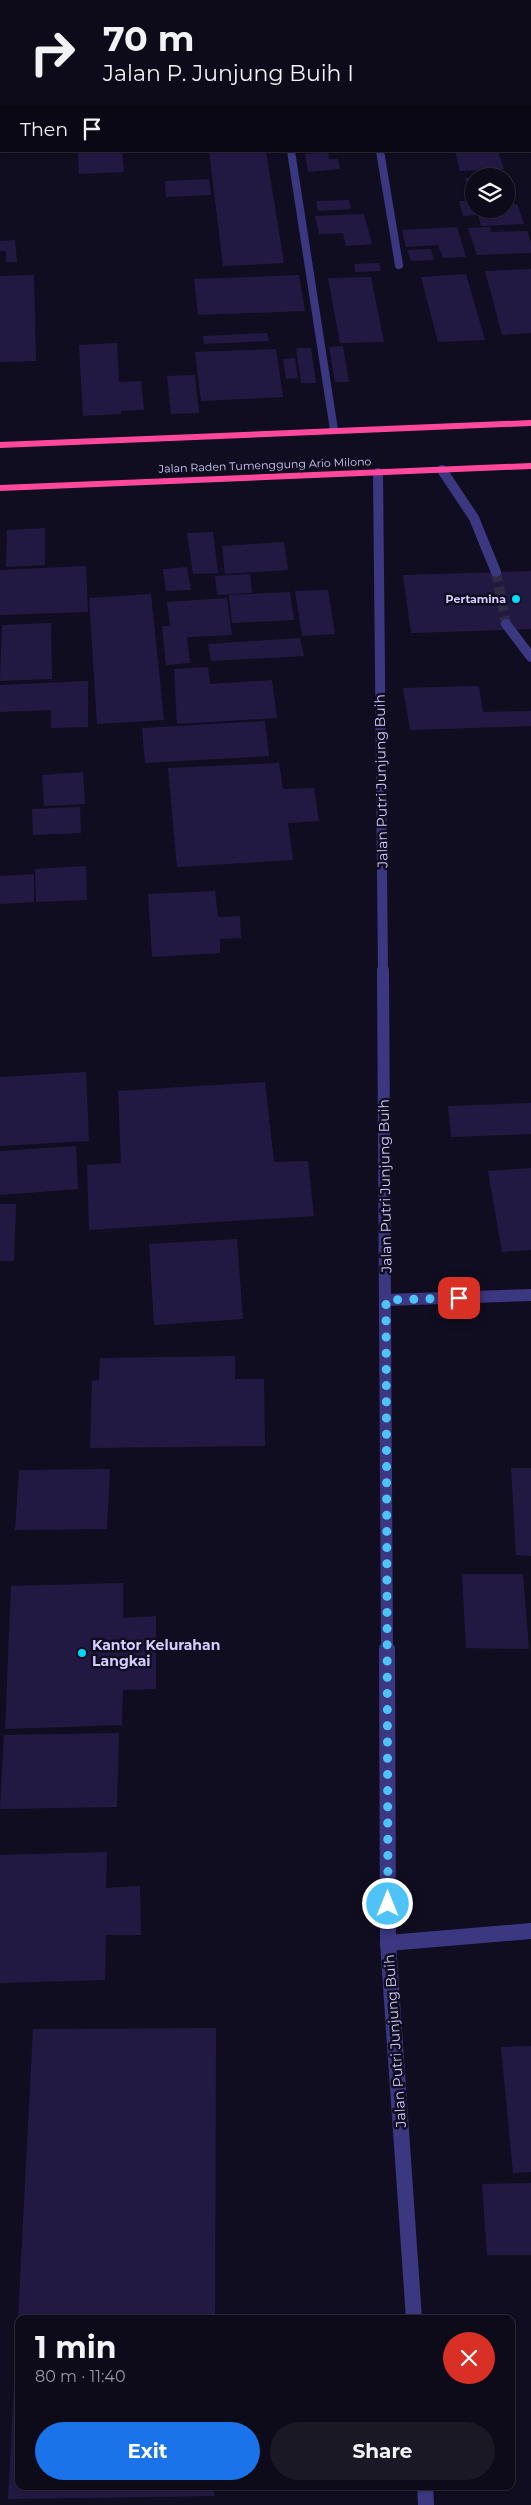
<!DOCTYPE html>
<html lang="en">
<head>
<meta charset="utf-8">
<style>
  :root { --surface:#0d0a19; --page:#1b1826; --text:#f1f3f6; --muted:#9a9aa2; --line:#2d2b38; --accent:#1a73e8 }
  body { margin:0; font-family:Montserrat,sans-serif; background:var(--page); color:var(--text); height:100vh; display:flex; flex-direction:column; font-size:19px; white-space:nowrap }
  * { box-sizing:border-box; margin:0 }
  p { font-size:16px; color:var(--muted) }
  .icon { flex:none; width:28px; height:28px; fill:none; stroke:currentColor; stroke-width:2; stroke-linecap:round; stroke-linejoin:round }
  .map { position:relative; flex:1; overflow:hidden }
  .drawer { position:absolute; left:15px; top:2315px; width:500px; height:175px; display:flex; flex-direction:column; background:var(--surface); border-radius:10px; box-shadow:0 1px 4px #0004,0 0 0 1px var(--line) }
  .drawer>* { flex:none }
  .hud { position:absolute; left:0px; top:0px; width:531px; height:152px; box-shadow:0 1px 4px #0004,0 0 0 1px var(--line); background:#0d0a19; color:var(--text); overflow:hidden }
  .buttons { position:absolute; left:465px; top:168px; display:grid; gap:10px }
  .buttons a { display:grid; place-items:center; width:50px; height:50px; border-radius:50%; background:var(--surface); box-shadow:0 1px 4px #0004,0 0 0 1px var(--line); font-size:25px }
  .pin { position:absolute; display:grid; place-items:center; width:42px; height:42px; color:#fff; margin:-21px; border-radius:10px; box-shadow:0 2px 8px #0006 }
  .me { position:absolute; width:55px; margin:-28px; rotate:0deg; stroke-linejoin:round; filter:drop-shadow(0 0 4px #0008) }
  .turn { display:flex; align-items:center; gap:18px; height:105px; padding:0 20px; font-size:22px }
  .turn .icon { width:65px; height:65px; stroke-width:2.5 }
  .turn b { display:block; font-size:35px; line-height:42px }
  .then { display:flex; align-items:center; height:48px; padding:0 20px; background:#0003; gap:10px; font-size:19px }
  .round { display:grid; place-items:center; flex:none; width:52px; height:52px; border-radius:26px; background:var(--page) }
  .overview { display:flex; align-items:center; justify-content:space-between; height:85px; padding:0 20px }
  h1 { font-size:30px; font-weight:700; line-height:38px }
  .action { display:flex; gap:10px; margin-top:auto; padding:10px 20px }
  .action a { flex:1; height:58px; border-radius:30px; background:var(--accent); color:#fff; font-size:20px; font-weight:700; line-height:58px; text-align:center }
  .action a+a { background:var(--page); color:var(--text) }
  .map>svg:first-child { display:block }
  .building { fill:#221943 }
  .lines { fill:none; stroke-linecap:round; stroke-linejoin:round }
  .minor-tunnel { stroke:#2e2a42; stroke-width:10; stroke-dasharray:10 5; stroke-linecap:butt }
  .minor-far3 { stroke:#3c3781; stroke-width:8 }
  .minor-far2 { stroke:#3c3781; stroke-width:10 }
  .minor-far1 { stroke:#3c3781; stroke-width:12 }
  .minor { stroke:#3c3781; stroke-width:16 }
  .highway { fill:#ff489c; fill-rule:evenodd }
  .route { stroke:#4fc3f7; stroke-width:9; stroke-dasharray:0 16.2 }
  .poi-dot { fill:#00daf8; stroke:#110d21; stroke-width:2 }
  .labels { text-anchor:middle; stroke-width:5; stroke-linejoin:round; paint-order:stroke }
  .far-street-label { font-size:11px; fill:#d4cdff; stroke:#110d21 }
  .far-poi-label { font-size:11px; font-weight:bold; fill:#d4cdff; stroke:#110d21; text-anchor:end }
  .street-label { font-size:14px; fill:#d4cdff; stroke:#110d21 }
  .poi-label { font-size:14px; font-weight:bold; fill:#d4cdff; stroke:#110d21; text-anchor:start }
</style>
</head>
<body>
<div class="map">
<svg width="531" height="2505" viewBox="0 0 531 2505">
  <rect width="100%" height="100%" fill="#110d21"/>
  <!-- building -->
  <g class="building">
    <path d="M 78,151 L 122,151 L 124,172 L 79,174 Z"/>
    <path d="M 209,151 L 266,151 L 284,263 L 223,266 Z"/>
    <path d="M 455,151 L 498,151 L 504,169 L 460,171 Z"/>
    <path d="M 328,152 L 329,159 L 338,159 L 340,169 L 308,172 L 305,154 Z"/>
    <path d="M 506,177 L 507,177 L 513,196 L 506,196 Z"/>
    <path d="M 465,178 L 474,178 L 474,198 L 471,198 Z"/>
    <path d="M 209,179 L 211,195 L 166,197 L 165,181 Z"/>
    <path d="M 349,200 L 351,209 L 318,211 L 316,201 Z"/>
    <path d="M 459,201 L 474,201 L 474,209 L 506,209 L 506,205 L 517,204 L 524,224 L 481,226 L 478,215 L 463,216 Z"/>
    <path d="M 364,214 L 372,244 L 346,246 L 343,233 L 319,234 L 315,216 Z"/>
    <path d="M 457,227 L 466,257 L 443,258 L 438,245 L 406,247 L 402,230 Z"/>
    <path d="M 490,227 L 491,232 L 527,231 L 531,243 L 531,253 L 477,255 L 468,228 Z"/>
    <path d="M 15,240 L 17,262 L 6,262 L 6,251 L 0,251 L 0,241 Z"/>
    <path d="M 431,249 L 434,260 L 411,261 L 407,250 Z"/>
    <path d="M 379,263 L 381,271 L 355,272 L 354,264 Z"/>
    <path d="M 531,269 L 531,333 L 502,335 L 485,271 Z"/>
    <path d="M 466,274 L 485,340 L 438,342 L 421,277 Z"/>
    <path d="M 34,275 L 36,361 L 0,362 L 0,276 Z"/>
    <path d="M 299,275 L 305,311 L 198,315 L 194,279 Z"/>
    <path d="M 371,277 L 384,342 L 340,343 L 328,278 Z"/>
    <path d="M 267,333 L 269,341 L 204,344 L 203,336 Z"/>
    <path d="M 117,343 L 119,382 L 141,381 L 144,410 L 121,411 L 121,414 L 83,416 L 79,345 Z"/>
    <path d="M 343,346 L 349,382 L 335,382 L 329,347 Z"/>
    <path d="M 296,348 L 311,348 L 316,383 L 301,383 Z"/>
    <path d="M 276,349 L 283,397 L 201,401 L 195,352 Z"/>
    <path d="M 295,358 L 298,378 L 286,379 L 283,359 Z"/>
    <path d="M 195,375 L 199,413 L 171,414 L 167,376 Z"/>
    <path d="M 45,528 L 45,565 L 6,567 L 7,530 Z"/>
    <path d="M 213,532 L 218,573 L 193,574 L 187,533 Z"/>
    <path d="M 284,542 L 288,570 L 225,574 L 222,546 Z"/>
    <path d="M 86,566 L 88,612 L 0,615 L 0,570 Z"/>
    <path d="M 187,567 L 191,590 L 166,591 L 163,569 Z"/>
    <path d="M 531,571 L 531,629 L 411,633 L 403,575 Z"/>
    <path d="M 250,574 L 252,593 L 217,595 L 215,576 Z"/>
    <path d="M 328,590 L 335,634 L 302,636 L 295,591 Z"/>
    <path d="M 290,592 L 294,620 L 232,623 L 229,595 Z"/>
    <path d="M 151,594 L 164,720 L 97,724 L 89,598 Z"/>
    <path d="M 227,598 L 232,635 L 187,637 L 190,663 L 166,665 L 162,626 L 170,626 L 167,602 Z"/>
    <path d="M 51,623 L 52,679 L 0,681 L 2,625 Z"/>
    <path d="M 300,638 L 304,656 L 211,661 L 208,644 Z"/>
    <path d="M 208,667 L 210,684 L 272,680 L 277,718 L 177,724 L 174,669 Z"/>
    <path d="M 88,681 L 88,727 L 51,728 L 51,710 L 0,712 L 0,685 Z"/>
    <path d="M 479,686 L 483,712 L 531,711 L 531,726 L 410,730 L 403,688 Z"/>
    <path d="M 265,721 L 269,756 L 145,763 L 142,728 Z"/>
    <path d="M 279,763 L 283,789 L 314,788 L 319,821 L 288,823 L 293,860 L 177,867 L 168,768 Z"/>
    <path d="M 83,772 L 85,804 L 44,806 L 42,775 Z"/>
    <path d="M 80,807 L 81,833 L 33,835 L 32,809 Z"/>
    <path d="M 86,866 L 87,900 L 36,902 L 35,869 Z"/>
    <path d="M 34,874 L 34,902 L 0,904 L 0,876 Z"/>
    <path d="M 215,891 L 218,917 L 240,916 L 241,938 L 220,939 L 220,953 L 152,957 L 148,894 Z"/>
    <path d="M 86,1072 L 89,1141 L 0,1146 L 0,1077 Z"/>
    <path d="M 265,1082 L 274,1162 L 308,1161 L 314,1216 L 89,1230 L 87,1165 L 121,1163 L 118,1091 Z"/>
    <path d="M 531,1103 L 531,1134 L 451,1137 L 448,1106 Z"/>
    <path d="M 76,1146 L 78,1189 L 0,1195 L 0,1151 Z"/>
    <path d="M 531,1168 L 531,1250 L 502,1252 L 488,1171 Z"/>
    <path d="M 0,1204 L 16,1204 L 14,1261 L 0,1261 Z"/>
    <path d="M 237,1239 L 243,1319 L 154,1325 L 149,1244 Z"/>
    <path d="M 235,1356 L 235,1379 L 264,1379 L 265,1446 L 90,1448 L 92,1381 L 99,1380 L 100,1358 Z"/>
    <path d="M 511,1468 L 531,1468 L 531,1556 L 516,1555 Z"/>
    <path d="M 110,1469 L 107,1529 L 15,1530 L 19,1470 Z"/>
    <path d="M 462,1574 L 523,1574 L 529,1649 L 466,1648 Z"/>
    <path d="M 123,1583 L 123,1618 L 156,1616 L 156,1689 L 123,1690 L 122,1725 L 5,1729 L 11,1586 Z"/>
    <path d="M 119,1733 L 117,1807 L 0,1809 L 4,1735 Z"/>
    <path d="M 107,1852 L 106,1888 L 140,1886 L 141,1935 L 106,1935 L 105,1980 L 0,1983 L 0,1855 Z"/>
    <path d="M 216,2028 L 215,2319 L 18,2319 L 33,2029 Z"/>
    <path d="M 531,2046 L 531,2172 L 513,2173 L 501,2047 Z"/>
    <path d="M 531,2183 L 531,2255 L 487,2255 L 482,2184 Z"/>
    <path d="M 17,2329 L 19,2486 L 214,2486 L 214,2496 L 8,2499 Z"/>
  </g>
  <g class="lines">
    <!-- minor-tunnel -->
    <path class="minor-tunnel" d="M 496,572 L 506,624"/>
    <!-- minor-far3 -->
    <g class="minor-far3">
      <path d="M 530,145 L 531,147"/>
      <path d="M 291,151 L 334,430"/>
      <path d="M 380,151 L 399,265"/>
    </g>
    <!-- minor-far2 -->
    <g class="minor-far2">
      <path d="M 442,470 L 474,518 L 496,572"/>
      <path d="M 378,473 L 383,971"/>
      <path d="M 506,624 L 531,657"/>
    </g>
    <!-- minor-far1 -->
    <g class="minor-far1">
      <path d="M 383,970 L 387,1651"/>
      <path d="M 386,1300 L 531,1295"/>
    </g>
    <!-- minor -->
    <g class="minor">
      <path d="M 387,1649 L 388,1943 L 414,2319"/>
      <path d="M 388,1943 L 531,1931"/>
      <path d="M 425,2486 L 426,2505"/>
    </g>
    <!-- highway -->
    <g class="highway">
      <path d="M 531,420 L 531,426 L 0,448 L 0,442 Z"/>
      <path d="M 531,463 L 531,469 L 0,491 L 0,485 Z"/>
    </g>
  </g>
  <g class="lines">
    <!-- route -->
    <path class="route" d="M 388,1904 L 386,1300 L 459,1298"/>
  </g>
  <!-- markers -->
  <g class="poi-dot">
    <circle cx="516" cy="599" r="5"/>
    <circle cx="82" cy="1653" r="5"/>
  </g>
  <g class="labels">
    <!-- far-street labels -->
    <g class="far-street-label">
      <text transform="translate(265 465) rotate(-2)" y="4">Jalan Raden Tumenggung Ario Milono</text>
    </g>
    <!-- far-poi labels -->
    <g class="far-poi-label">
      <text x="506" y="603">Pertamina</text>
    </g>
    <!-- street labels -->
    <g class="street-label">
      <text transform="translate(381 781) rotate(-91)" y="5">Jalan Putri Junjung Buih</text>
      <text transform="translate(385 1186) rotate(-91)" y="5">Jalan Putri Junjung Buih</text>
      <text transform="translate(395 2041) rotate(-94)" y="5">Jalan Putri Junjung Buih</text>
    </g>
    <!-- poi labels -->
    <g class="poi-label">
      <text x="92" y="1650">Kantor Kelurahan<tspan x="92" dy="16">Langkai</tspan></text>
    </g>
  </g>
</svg>
<div class="buttons">
<a><svg class="icon" aria-label="layers" viewBox="0 0 24 24"><path d="M12 4l9 5-9 5-9-5zM3 14l9 5 9-5"/></svg></a>
</div>
<div class="pin" style="left:459px;top:1298px;background:#d93025"><svg class="icon" aria-label="arrive" viewBox="0 0 24 24"><path d="M6 21V4h12l-3 4 3 4H6"/></svg></div>
<svg class="me" style="left:388px;top:1904px" viewBox="-20 -20 40 40"><circle r="17" fill="#4fc3f7" stroke="#fff" stroke-width="3"/><path d="M0-11L8 9 0 5-8 9z" fill="#fff"/></svg>
<div class="hud">
<div class="turn"><svg class="icon" aria-label="right" viewBox="0 0 24 24"><path d="M7 20v-9h11M14 6l5 5-5 5"/></svg><div><b>70 m</b>Jalan P. Junjung Buih I</div></div>
<div class="then">Then<svg class="icon" aria-label="arrive" viewBox="0 0 24 24"><path d="M6 21V4h12l-3 4 3 4H6"/></svg></div>
</div>
<section class="drawer">
<div class="overview"><div><h1>1 min</h1><p>80 m · 11:40</p></div><a class="round" style="background:#d93025;color:#fff"><svg class="icon" aria-label="close" viewBox="0 0 24 24"><path d="M6 6l12 12M18 6L6 18"/></svg></a></div>
<div class="action"><a>Exit</a><a>Share</a></div>
</section>
</div>
</body>
</html>
